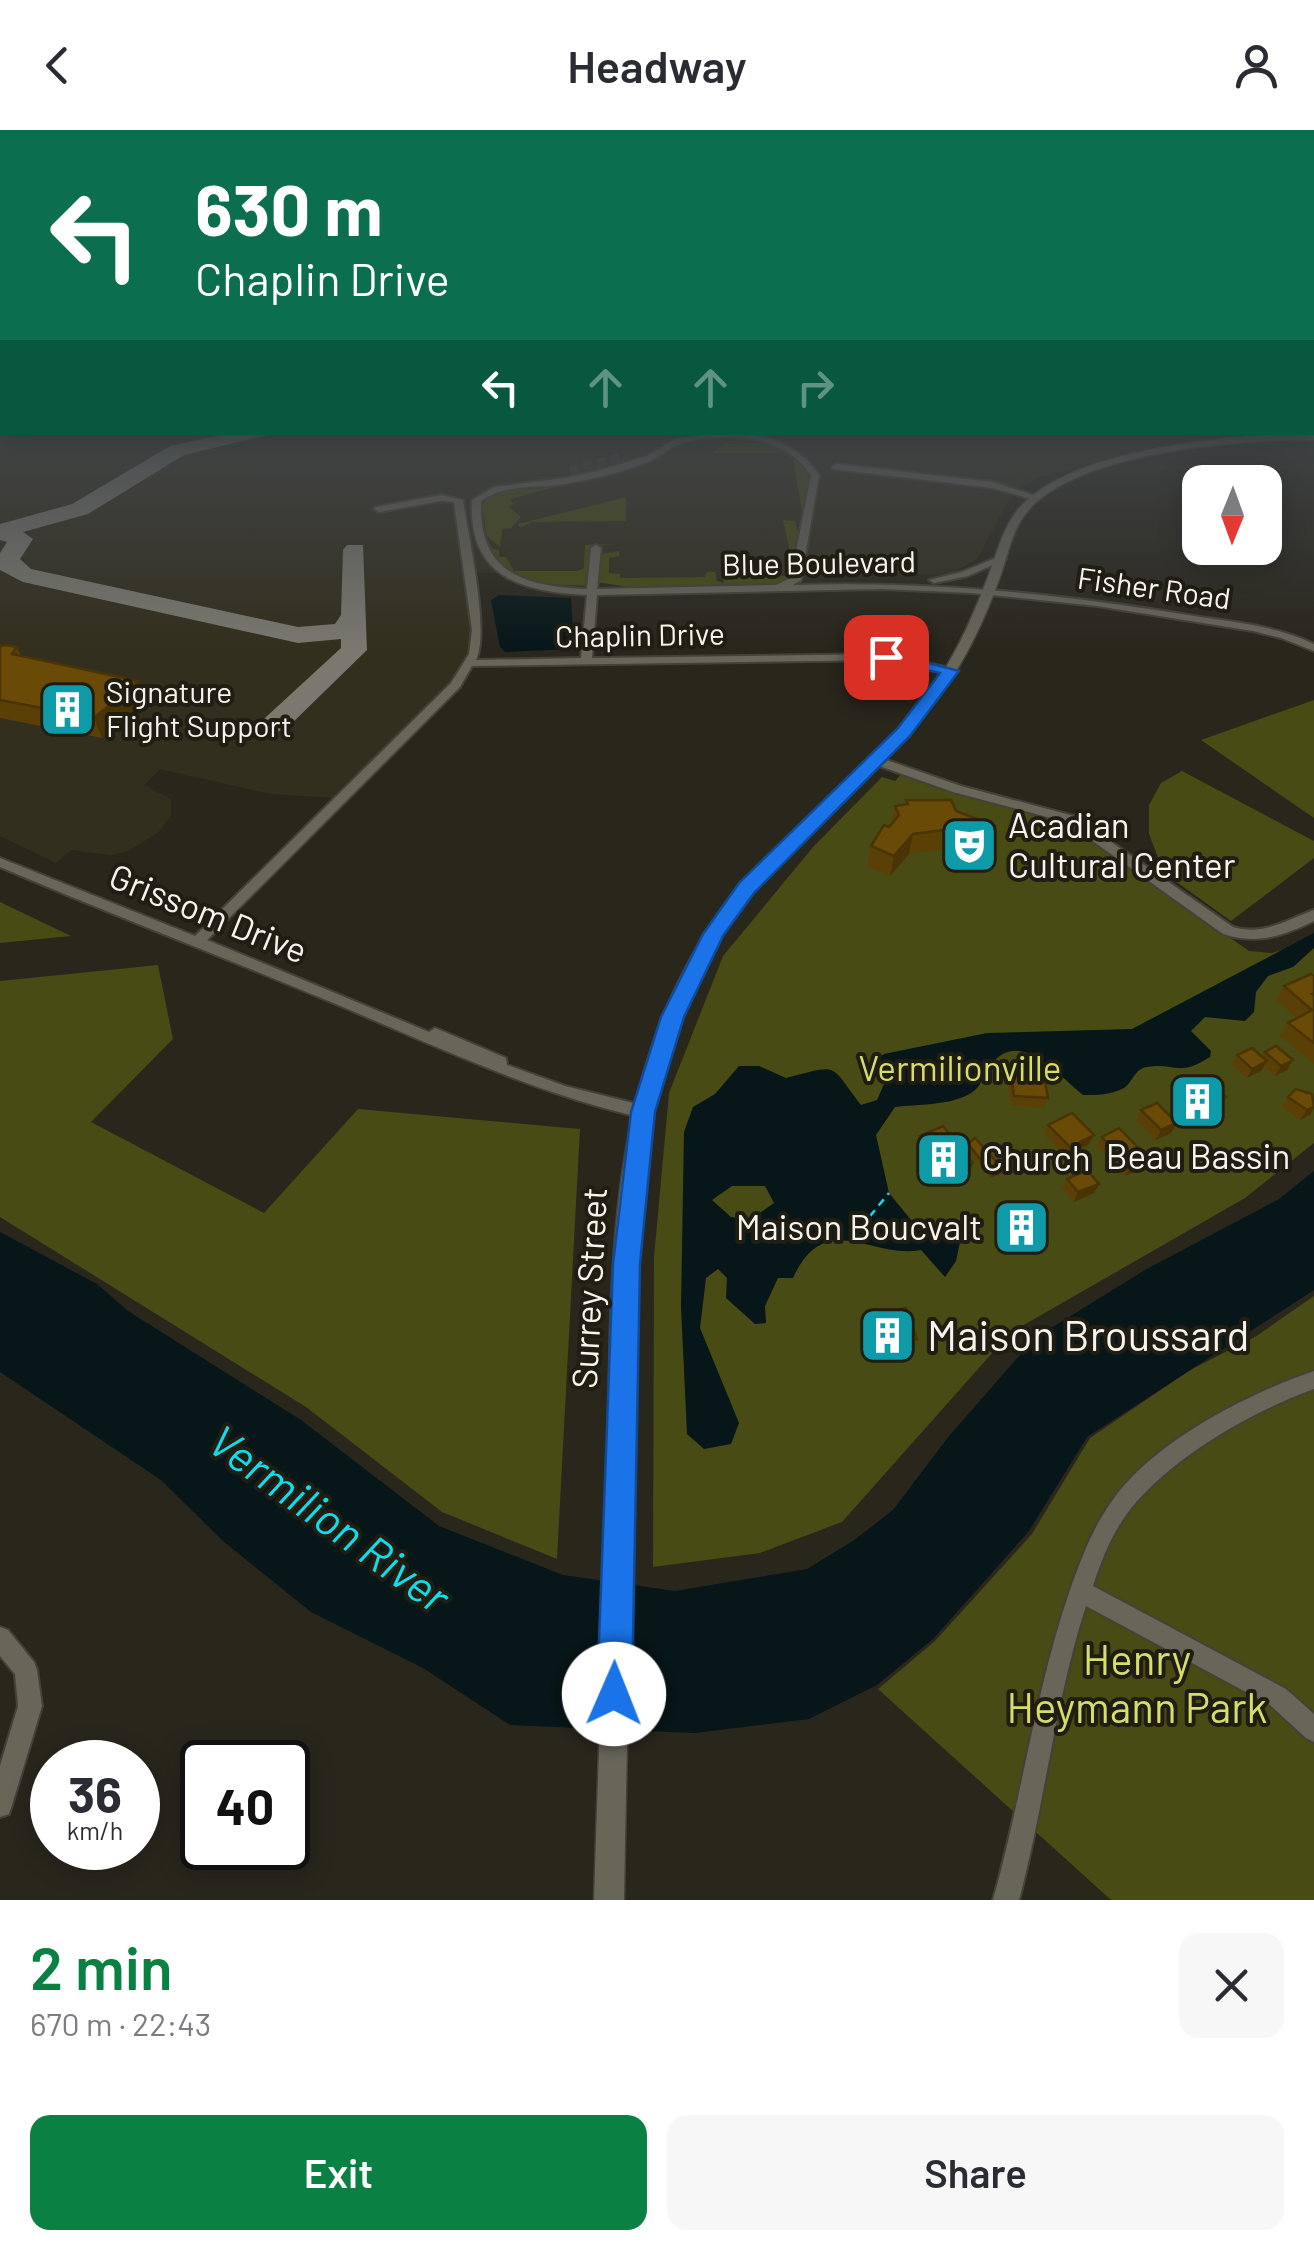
<!DOCTYPE html>
<html lang="en">
<head>
<meta charset="utf-8">
<style>
  :root { --surface:#fff; --page:#f7f7f7; --text:#2b2b33; --muted:#7c7c81; --accent:#0b8043 }
  body { margin:0; font-family:Barlow,sans-serif; background:var(--page); color:var(--text); height:100vh; display:flex; flex-direction:column; font-size:38px; white-space:nowrap }
  * { box-sizing:border-box; margin:0 }
  p { font-size:32px; color:var(--muted) }
  .icon { flex:none; width:55px; height:55px; fill:none; stroke:currentColor; stroke-width:2; stroke-linecap:round; stroke-linejoin:round }
  .map { position:relative; height:1770px; overflow:hidden }
  .details { display:flex; flex-direction:column; background:var(--surface); flex:1 }
  .details>* { flex:none }
  .banner { position:absolute; left:0px; top:0px; width:1315px; height:305px; box-shadow:0 5px 25px #0003; background:#0b6e4f; color:#fff; overflow:hidden }
  .needle { width:65px; rotate:181deg }
  .fabs { position:absolute; left:1182px; top:335px; display:grid; gap:20px }
  .fabs a { display:grid; place-items:center; width:100px; height:100px; border-radius:20px; background:var(--surface); box-shadow:0 5px 25px #0003; font-size:50px }
  .speed { position:absolute; left:30px; top:1610px; display:flex; gap:20px; font-size:50px; font-weight:700; text-align:center }
  .speed>* { display:grid; place-content:center; width:130px; height:130px; border-radius:50%; background:var(--surface); box-shadow:0 5px 25px #0003; line-height:1 }
  .speed small { font-size:25px; font-weight:400 }
  .speed .limit { border:5px solid #111; border-radius:15px; background:#fff; color:#111 }
  .pin { position:absolute; display:grid; place-items:center; width:85px; height:85px; color:#fff; margin:-42px; border-radius:20px; box-shadow:0 5px 15px #0006 }
  .me { position:absolute; width:110px; margin:-55px; rotate:1deg; stroke-linejoin:round; filter:drop-shadow(0 0 8px #0008) }
  .turn { display:flex; align-items:center; gap:35px; height:210px; padding:0 30px; font-size:45px }
  .turn .icon { width:130px; height:130px; stroke-width:2.5 }
  .turn b { display:block; font-size:70px; line-height:85px }
  .lanes { display:flex; align-items:center; height:95px; padding:0 30px; background:#0003; justify-content:center; gap:50px; direction:ltr }
  .lanes .off { opacity:.35 }
  .round { display:grid; place-items:center; flex:none; width:105px; height:105px; border-radius:20px; background:var(--page) }
  .summary { display:flex; align-items:center; justify-content:space-between; height:170px; padding:0 30px }
  h1 { font-size:60px; font-weight:600; line-height:75px; color:var(--accent) }
  .action { display:flex; gap:20px; margin-top:auto; padding:20px 30px }
  .action a { flex:1; height:115px; border-radius:20px; background:var(--accent); color:#fff; font-size:40px; font-weight:600; line-height:115px; text-align:center }
  .action a+a { background:var(--page); color:var(--text) }
  header { display:flex; justify-content:space-between; align-items:center; height:130px; padding:0 30px; background:var(--surface); font-size:45px; font-weight:600 }
  .map>svg:first-child { display:block }
  .built { fill:#332f1e }
  .green { fill:#484b13 }
  .water { fill:#071618; fill-rule:evenodd }
  .lines { fill:none; stroke-linecap:round; stroke-linejoin:round }
  .ferry { stroke:#0fddec; stroke-width:2.5; stroke-dasharray:8 6; stroke-linecap:butt }
  .taxiway { fill:#7a786f; fill-rule:evenodd }
  .minor-tunnel { stroke:#3e3b31; stroke-width:9; stroke-dasharray:9 5; stroke-linecap:butt }
  .minor-casing { stroke:#444139; stroke-width:4 }
  .tertiary-casing { stroke:#444139; stroke-width:3 }
  .minor { fill:#686559; fill-rule:evenodd }
  .tertiary { fill:#686559; fill-rule:evenodd }
  .wall { fill:#5a4006 }
  .shaded-wall { fill:#4a3405 }
  .building { fill:#694a07; stroke:#4a3405; stroke-width:2.5 }
  .route { fill:#1a73e8; stroke:#114b97; stroke-width:2.5 }
  .labels { text-anchor:middle; stroke-width:8; stroke-linejoin:round; paint-order:stroke }
  .far-street-label { font-size:30px; fill:#f6f4ed; stroke:#201d13 }
  .far-poi-label { font-size:30px; fill:#f6f4ed; stroke:#201d13; text-anchor:start }
  .poi-label { font-size:35px; fill:#f6f4ed; stroke:#201d13; text-anchor:start }
  .street-label { font-size:35px; fill:#f6f4ed; stroke:#201d13 }
  .park-label { font-size:35px; fill:#d6dd6b; stroke:#201d13 }
  .near-poi-label { font-size:42px; fill:#f6f4ed; stroke:#201d13; text-anchor:start }
  .near-park-label { font-size:42px; fill:#d6dd6b; stroke:#201d13 }
  .near-water-label { font-size:45px; font-style:italic; fill:#0fddec; stroke:#201d13 }
</style>
</head>
<body>
<header><svg class="icon" aria-label="back" viewBox="0 0 24 24"><path d="M15 5l-7 7 7 7"/></svg>Headway<svg class="icon" aria-label="person" viewBox="0 0 24 24"><circle cx="12" cy="8" r="4"/><path d="M4 21q1-7 8-7t8 7"/></svg></header>
<div class="map">
<svg width="1314" height="1770" viewBox="0 0 1314 1770">
  <rect width="100%" height="100%" fill="#29261c"/>
  <!-- built -->
  <path class="built" d="M 0,273 L 2,302 L 1205,303 L 1040,347 L 1022,357 L 1007,373 L 977,429 L 951,444 L 671,450 L 464,442 L 472,505 L 469,525 L 443,563 L 336,668 L 270,664 L 160,639 L 144,655 L 171,669 L 171,685 L 158,703 L 128,721 L 112,725 L 71,720 L 56,733 L 0,706 Z"/>
  <!-- green -->
  <g class="green">
    <path d="M 760,313 C 815,322 812,342 803,387 L 793,328 L 783,323 L 712,323 L 724,314 Z"/>
    <path d="M 566,354 L 510,369 L 514,374 L 508,376 L 521,387 L 511,398 L 502,399 L 500,417 L 487,406 L 482,376 C 492,354 545,353 566,354 Z"/>
    <path d="M 626,367 L 626,391 L 532,392 L 520,398 L 518,394 Z"/>
    <path d="M 783,390 L 795,391 L 800,410 L 792,449 L 781,454 L 629,457 L 596,452 L 598,425 L 619,421 L 619,426 L 609,428 L 609,443 L 620,444 L 620,448 L 705,447 L 707,442 L 715,442 L 717,451 L 724,453 L 721,442 L 732,447 L 787,446 L 791,426 Z"/>
    <path d="M 615,414 L 595,416 L 586,456 C 554,455 499,455 489,417 L 499,420 L 499,427 L 506,427 L 514,441 L 577,441 L 584,438 L 585,415 Z"/>
    <path d="M 1314,570 L 1314,688 L 1201,610 Z"/>
    <path d="M 1182,641 L 1314,711 L 1314,728 L 1231,791 L 1164,743 L 1149,704 L 1149,675 L 1161,653 Z"/>
    <path d="M 902,643 L 1067,692 L 1249,821 L 1272,823 L 1314,810 L 1314,1013 L 1245,1068 L 1010,1203 L 842,1392 L 760,1423 L 653,1437 L 654,1127 L 669,963 L 723,826 L 814,716 L 882,647 L 895,651 Z"/>
    <path d="M 0,772 L 71,806 L 0,813 Z"/>
    <path d="M 158,835 L 173,909 L 91,992 L 264,1083 L 358,979 L 580,999 L 557,1429 L 442,1382 L 306,1277 L 0,1087 L 0,851 Z"/>
    <path d="M 1314,1166 L 1314,1770 L 1111,1770 L 878,1559 L 935,1511 L 1032,1404 L 1090,1308 L 1190,1240 L 1255,1207 Z"/>
  </g>
  <!-- water -->
  <g class="water">
    <path d="M 499,465 L 571,468 L 574,519 L 505,522 L 500,517 L 491,470 Z"/>
    <path d="M 1314,803 L 1314,818 L 1293,837 L 1268,846 L 1256,862 L 1254,882 L 1245,891 L 1205,887 L 1191,901 L 1211,921 L 1210,927 C 1177,948 1176,932 1147,937 C 1134,939 1133,952 1124,958 C 1111,965 1097,965 1083,965 C 1060,947 1022,899 993,932 C 984,942 982,957 971,963 C 950,976 918,974 895,977 L 876,1005 L 889,1063 L 920,1101 L 963,1098 L 956,1131 L 945,1147 L 921,1120 C 871,1130 826,1077 793,1148 L 778,1148 L 765,1176 L 766,1193 L 755,1194 L 726,1168 L 727,1148 L 718,1139 L 706,1148 L 700,1198 L 739,1293 L 731,1314 L 704,1319 L 687,1304 L 681,1177 L 684,1002 L 693,977 L 715,964 L 739,936 L 759,936 L 786,948 C 842,934 828,933 861,975 L 877,970 L 885,952 L 864,939 L 884,924 L 987,903 L 1132,899 ZM 732,1056 L 765,1056 L 774,1073 L 750,1090 L 731,1087 L 712,1070 Z"/>
    <path d="M 1314,1041 L 1314,1160 L 1087,1307 L 1029,1401 L 933,1509 L 877,1555 L 809,1589 L 695,1603 L 510,1595 L 423,1538 L 311,1482 L 223,1411 L 161,1350 L 0,1242 L 0,1102 L 97,1154 L 128,1181 L 301,1290 L 439,1396 L 563,1445 L 675,1461 L 807,1439 L 853,1411 L 893,1380 L 949,1306 L 1035,1208 L 1145,1140 L 1279,1069 Z"/>
  </g>
  <g class="lines">
    <!-- ferry -->
    <path class="ferry" d="M 852,1108 L 889,1063"/>
    <!-- taxiway -->
    <path class="taxiway" d="M 235,302 L 280,302 L 184,325 L 88,384 L 23,402 L 33,409 L 20,429 L 31,439 L 298,497 L 335,494 L 341,485 L 343,420 L 347,415 L 363,415 L 367,520 L 286,599 L 276,602 L 261,593 L 266,587 L 341,518 L 341,509 L 298,513 L 23,452 L 0,440 L 0,423 L 7,412 L 0,410 L 0,394 L 72,374 L 170,316 Z"/>
    <!-- minor-tunnel -->
    <path class="minor-tunnel" d="M 570,340 L 625,326"/>
    <defs>
      <g id="minor">
        <path d="M 730,302 C 767,305 798,313 819,345 L 801,450 L 793,455 C 930,451 1054,463 1188,485 C 1231,492 1275,495 1314,514 L 1314,521 L 1281,508 L 1253,501 L 1097,476 L 972,463 L 881,459 L 597,465 L 592,528 L 886,524 L 950,538 L 956,541 L 950,544 L 886,530 L 472,536 L 460,557 L 207,810 L 429,902 L 435,898 L 440,900 L 506,928 L 507,935 L 565,956 L 649,977 L 651,982 L 649,987 L 643,988 C 533,963 434,915 331,872 C 221,826 110,784 0,737 L 0,728 L 195,806 L 451,553 L 469,524 L 472,500 L 454,372 L 441,371 L 379,382 L 374,379 L 376,377 L 441,365 L 463,370 C 468,405 490,501 476,530 L 581,528 L 587,465 C 521,462 468,447 472,370 L 494,357 L 566,348 L 597,341 L 645,327 L 672,311 L 691,306 ZM 731,307 C 764,310 792,317 811,345 L 791,448 L 776,455 L 597,459 L 601,418 L 596,415 L 591,418 L 587,459 C 525,456 478,444 481,371 C 507,353 536,359 565,354 C 593,349 623,342 650,331 C 659,327 667,319 677,315 C 694,308 713,308 731,307 Z"/>
        <path d="M 836,334 L 993,352 L 1039,367 L 1035,370 L 992,358 L 833,339 L 832,337 Z"/>
        <path d="M 998,427 L 1006,429 L 968,446 L 934,453 L 929,450 L 962,442 Z"/>
        <path d="M 875,626 L 961,656 L 1074,686 L 1233,797 C 1264,806 1286,790 1314,780 L 1314,791 C 1283,806 1257,815 1223,804 L 1066,692 L 953,662 L 871,633 L 871,627 Z"/>
        <path d="M 1314,1241 L 1314,1259 C 1252,1281 1165,1331 1126,1385 C 1111,1406 1101,1431 1093,1456 L 1286,1559 L 1314,1584 L 1314,1612 L 1306,1608 L 1270,1575 L 1086,1476 C 1055,1571 1045,1673 1019,1770 L 993,1770 C 1022,1668 1035,1561 1070,1460 C 1081,1429 1093,1397 1112,1371 C 1153,1312 1247,1264 1314,1241 Z"/>
        <path d="M 0,1497 L 8,1500 L 34,1532 L 37,1540 L 42,1576 L 12,1675 L 9,1684 L 0,1687 L 0,1636 L 18,1576 L 15,1544 L 0,1526 Z"/>
      </g>
      <path id="tertiary" d="M 1284,304 L 1314,304 L 1314,310 C 1240,309 1068,322 1023,387 C 1011,405 1007,428 1000,447 C 985,489 965,532 938,568 C 871,659 772,721 714,818 C 617,977 633,1199 631,1379 C 630,1509 626,1640 624,1770 L 594,1770 C 598,1640 603,1511 607,1381 C 612,1194 597,985 697,817 C 757,717 859,655 928,564 C 953,531 971,491 986,452 C 994,432 999,411 1009,393 C 1047,322 1211,308 1284,304 Z"/>
    </defs>
    <!-- minor casing -->
    <use href="#minor" class="minor-casing"/>
    <!-- tertiary casing -->
    <use href="#tertiary" class="tertiary-casing"/>
    <!-- minor -->
    <use href="#minor" class="minor"/>
    <!-- tertiary -->
    <use href="#tertiary" class="tertiary"/>
  </g>
  <!-- wall -->
  <g class="wall">
    <path d="M 0,516 L 17,517 L 21,526 L 138,551 L 145,570 L 102,608 L 0,588 Z"/>
    <path d="M 906,670 L 956,681 L 995,696 L 990,716 L 980,728 L 956,718 L 909,724 L 890,746 L 867,736 L 871,716 L 891,693 L 895,676 L 905,674 Z"/>
    <path d="M 1314,846 L 1314,934 L 1280,906 L 1288,893 L 1297,888 L 1276,870 L 1284,856 Z"/>
    <path d="M 1265,922 L 1293,930 L 1287,940 L 1275,946 L 1264,936 L 1261,941 L 1247,948 L 1232,935 L 1237,925 L 1262,927 Z"/>
    <path d="M 1011,944 L 1048,968 L 1044,978 L 1011,975 L 1008,954 Z"/>
    <path d="M 1180,956 L 1220,977 L 1196,987 L 1175,966 Z"/>
    <path d="M 1288,967 L 1314,969 L 1314,979 L 1310,985 L 1300,990 L 1282,977 Z"/>
    <path d="M 1141,980 L 1171,1003 L 1156,1010 L 1136,990 Z"/>
    <path d="M 1048,995 L 1089,1014 L 1066,1027 L 1044,1004 Z"/>
    <path d="M 920,1006 L 973,1033 L 970,1042 L 947,1053 L 918,1015 Z"/>
    <path d="M 1102,1007 L 1144,1037 L 1125,1046 L 1097,1016 Z"/>
    <path d="M 968,1014 L 1001,1044 L 990,1048 L 966,1019 Z"/>
    <path d="M 1067,1049 L 1094,1063 L 1074,1072 L 1062,1058 Z"/>
    <path d="M 1004,1083 L 1046,1094 L 1042,1103 L 1022,1115 L 1000,1092 Z"/>
    <path d="M 865,1185 L 917,1209 L 914,1218 L 873,1225 L 863,1193 Z"/>
  </g>
  <!-- shaded-wall -->
  <g class="shaded-wall">
    <path d="M 138,551 L 145,570 L 102,608 L 94,588 Z"/>
    <path d="M 995,696 L 990,716 L 980,728 L 985,708 Z"/>
    <path d="M 913,704 L 909,724 L 890,746 L 894,726 Z"/>
    <path d="M 1293,930 L 1287,940 L 1275,946 L 1281,936 Z"/>
    <path d="M 1267,931 L 1261,941 L 1247,948 L 1252,939 Z"/>
    <path d="M 1226,967 L 1220,977 L 1196,987 L 1202,978 Z"/>
    <path d="M 1314,977 L 1310,985 L 1300,990 L 1307,980 Z"/>
    <path d="M 1177,993 L 1171,1003 L 1156,1010 L 1161,1000 Z"/>
    <path d="M 1094,1005 L 1089,1014 L 1066,1027 L 1070,1017 Z"/>
    <path d="M 1149,1029 L 1144,1037 L 1125,1046 L 1130,1038 Z"/>
    <path d="M 973,1033 L 970,1042 L 947,1053 L 950,1043 Z"/>
    <path d="M 1003,1039 L 1001,1044 L 990,1048 L 992,1044 Z"/>
    <path d="M 1099,1054 L 1094,1063 L 1074,1072 L 1078,1062 Z"/>
    <path d="M 1046,1094 L 1042,1103 L 1022,1115 L 1026,1106 Z"/>
  </g>
  <!-- building -->
  <g class="building">
    <path d="M 6,515 L 17,517 L 12,524 L 138,551 L 94,588 L 0,570 L 0,516 Z"/>
    <path d="M 906,670 L 951,670 L 956,681 L 995,696 L 985,708 L 960,698 L 913,704 L 894,726 L 871,716 L 884,695 L 889,697 L 899,685 L 895,676 L 908,674 Z"/>
    <path d="M 1311,844 L 1314,846 L 1314,863 L 1312,864 L 1314,865 L 1314,913 L 1288,893 L 1312,880 L 1284,856 Z"/>
    <path d="M 1276,916 L 1293,930 L 1281,936 L 1265,922 Z"/>
    <path d="M 1252,918 L 1267,931 L 1252,939 L 1237,925 Z"/>
    <path d="M 1011,944 L 1044,947 L 1048,968 L 1014,966 Z"/>
    <path d="M 1204,946 L 1226,967 L 1202,978 L 1180,956 Z"/>
    <path d="M 1296,959 L 1312,964 L 1314,977 L 1307,980 L 1288,967 Z"/>
    <path d="M 1157,973 L 1177,993 L 1161,1000 L 1141,980 Z"/>
    <path d="M 1072,983 L 1094,1005 L 1070,1017 L 1048,995 Z"/>
    <path d="M 943,996 L 973,1033 L 950,1043 L 920,1006 Z"/>
    <path d="M 1119,998 L 1149,1029 L 1130,1038 L 1102,1007 Z"/>
    <path d="M 975,1008 L 1003,1039 L 992,1044 L 968,1014 Z"/>
    <path d="M 1087,1040 L 1099,1054 L 1078,1062 L 1067,1049 Z"/>
    <path d="M 1024,1071 L 1046,1094 L 1026,1106 L 1004,1083 Z"/>
    <path d="M 906,1178 L 917,1209 L 875,1216 L 865,1185 Z"/>
  </g>
  <!-- sky -->
  <linearGradient id="sky" x2="0" y2="1"><stop stop-color="#17150f"/><stop offset="0.53" stop-color="#43474b"/><stop offset="1" stop-color="#43474b" stop-opacity="0"/></linearGradient>
  <rect width="1314" height="520" fill="url(#sky)"/>
  <!-- route -->
  <path class="route" d="M 886,522 L 959,541 L 910,606 L 754,763 L 723,806 L 684,887 L 655,982 L 640,1134 L 632,1564 L 627,1577 L 614,1582 L 602,1577 L 597,1564 L 613,1134 L 631,982 L 661,887 L 703,804 L 739,753 L 898,598 L 940,543 L 880,530 L 878,527 Z"/>
  <!-- icons -->
  <defs>
    <symbol id="building-square" viewBox="-11 -11 22 22"><rect x="-9" y="-9" width="18" height="18" rx="4" fill="#0f9aa8" stroke="#201d13"/><path d="M-4-6H4V6H1V3H-1V6H-4ZM-2.5-4.3h1.7v1.8h-1.7ZM.8-4.3h1.7v1.8H.8ZM-2.5-1h1.7V.8h-1.7ZM.8-1h1.7V.8H.8Z" fill="#fff"/></symbol>
    <symbol id="theatre-square" viewBox="-11 -11 22 22"><rect x="-9" y="-9" width="18" height="18" rx="4" fill="#0f9aa8" stroke="#201d13"/><path d="M-5-5.5Q0-4 5-5.5V0Q5 5 0 6Q-5 5-5 0ZM-3.3-2.5H-1v1.5H-3.3ZM1-2.5H3.3v1.5H1ZM-2.8 1Q0 5.5 2.8 1Z" fill="#fff"/></symbol>
  </defs>
  <g fill-rule="evenodd">
    <use href="#building-square" x="36" y="548" width="63" height="63"/>
    <use href="#theatre-square" x="938" y="684" width="63" height="63"/>
    <use href="#building-square" x="1166" y="940" width="63" height="63"/>
    <use href="#building-square" x="912" y="998" width="63" height="63"/>
    <use href="#building-square" x="990" y="1066" width="63" height="63"/>
    <use href="#building-square" x="856" y="1174" width="63" height="63"/>
  </g>
  <g class="labels">
    <!-- far-street labels -->
    <g class="far-street-label">
      <text transform="translate(819 434) rotate(-1)" y="10">Blue Boulevard</text>
      <text transform="translate(1154 459) rotate(8)" y="10">Fisher Road</text>
      <text transform="translate(640 506) rotate(-1)" y="10">Chaplin Drive</text>
    </g>
    <!-- far-poi labels -->
    <g class="far-poi-label">
      <text x="106" y="573">Signature<tspan x="106" dy="34">Flight Support</tspan></text>
    </g>
    <!-- poi labels -->
    <g class="poi-label">
      <text x="1008" y="708">Acadian<tspan x="1008" dy="40">Cultural Center</tspan></text>
      <text x="1198" y="1039" text-anchor="middle">Beau Bassin</text>
      <text x="982" y="1041">Church</text>
      <text x="982" y="1110" text-anchor="end">Maison Boucvalt</text>
    </g>
    <!-- street labels -->
    <g class="street-label">
      <text transform="translate(208 784) rotate(22)" y="12">Grissom Drive</text>
      <text transform="translate(590 1158) rotate(-87)" y="12">Surrey Street</text>
    </g>
    <!-- park labels -->
    <g class="park-label">
      <text x="960" y="951">Vermilionville</text>
    </g>
    <!-- near-poi labels -->
    <g class="near-poi-label">
      <text x="927" y="1221">Maison Broussard</text>
    </g>
    <!-- near-park labels -->
    <g class="near-park-label">
      <text x="1137" y="1545">Henry<tspan x="1137" dy="48">Heymann Park</tspan></text>
    </g>
    <!-- near-water labels -->
    <g class="near-water-label">
      <text transform="translate(329 1389) rotate(36)" y="16">Vermilion River</text>
    </g>
  </g>
</svg>
<div class="fabs">
<a><svg class="needle" viewBox="-14 -14 28 28"><path d="M0-13l5 13h-10z" fill="#e53935"/><path d="M0 13l5-13h-10z" fill="#7c7c81"/></svg></a>
</div>
<div class="speed"><div>36<small>km/h</small></div><div class="limit">40</div></div>
<div class="pin" style="left:886px;top:527px;background:#d93025"><svg class="icon" aria-label="arrive" viewBox="0 0 24 24"><path d="M6 21V4h12l-3 4 3 4H6"/></svg></div>
<svg class="me" style="left:614px;top:1564px" viewBox="-20 -20 40 40"><circle r="19" fill="#fff"/><path d="M0-13L10 11 0 6-10 11z" fill="#1a73e8"/></svg>
<div class="banner">
<div class="turn"><svg class="icon" aria-label="left" viewBox="0 0 24 24"><path d="M17 20v-9H6M10 6l-5 5 5 5"/></svg><div><b>630 m</b>Chaplin Drive</div></div>
<div class="lanes"><svg class="icon" aria-label="left" viewBox="0 0 24 24"><path d="M17 20v-9H6M10 6l-5 5 5 5"/></svg><svg class="icon off" aria-label="ahead" viewBox="0 0 24 24"><path d="M12 20V5M6 11l6-6 6 6"/></svg><svg class="icon off" aria-label="ahead" viewBox="0 0 24 24"><path d="M12 20V5M6 11l6-6 6 6"/></svg><svg class="icon off" aria-label="right" viewBox="0 0 24 24"><path d="M7 20v-9h11M14 6l5 5-5 5"/></svg></div>
</div>
</div>
<section class="details">
<div class="summary"><div><h1>2 min</h1><p>670 m · 22:43</p></div><a class="round"><svg class="icon" aria-label="close" viewBox="0 0 24 24"><path d="M6 6l12 12M18 6L6 18"/></svg></a></div>
<div class="action"><a>Exit</a><a>Share</a></div>
</section>
</body>
</html>
